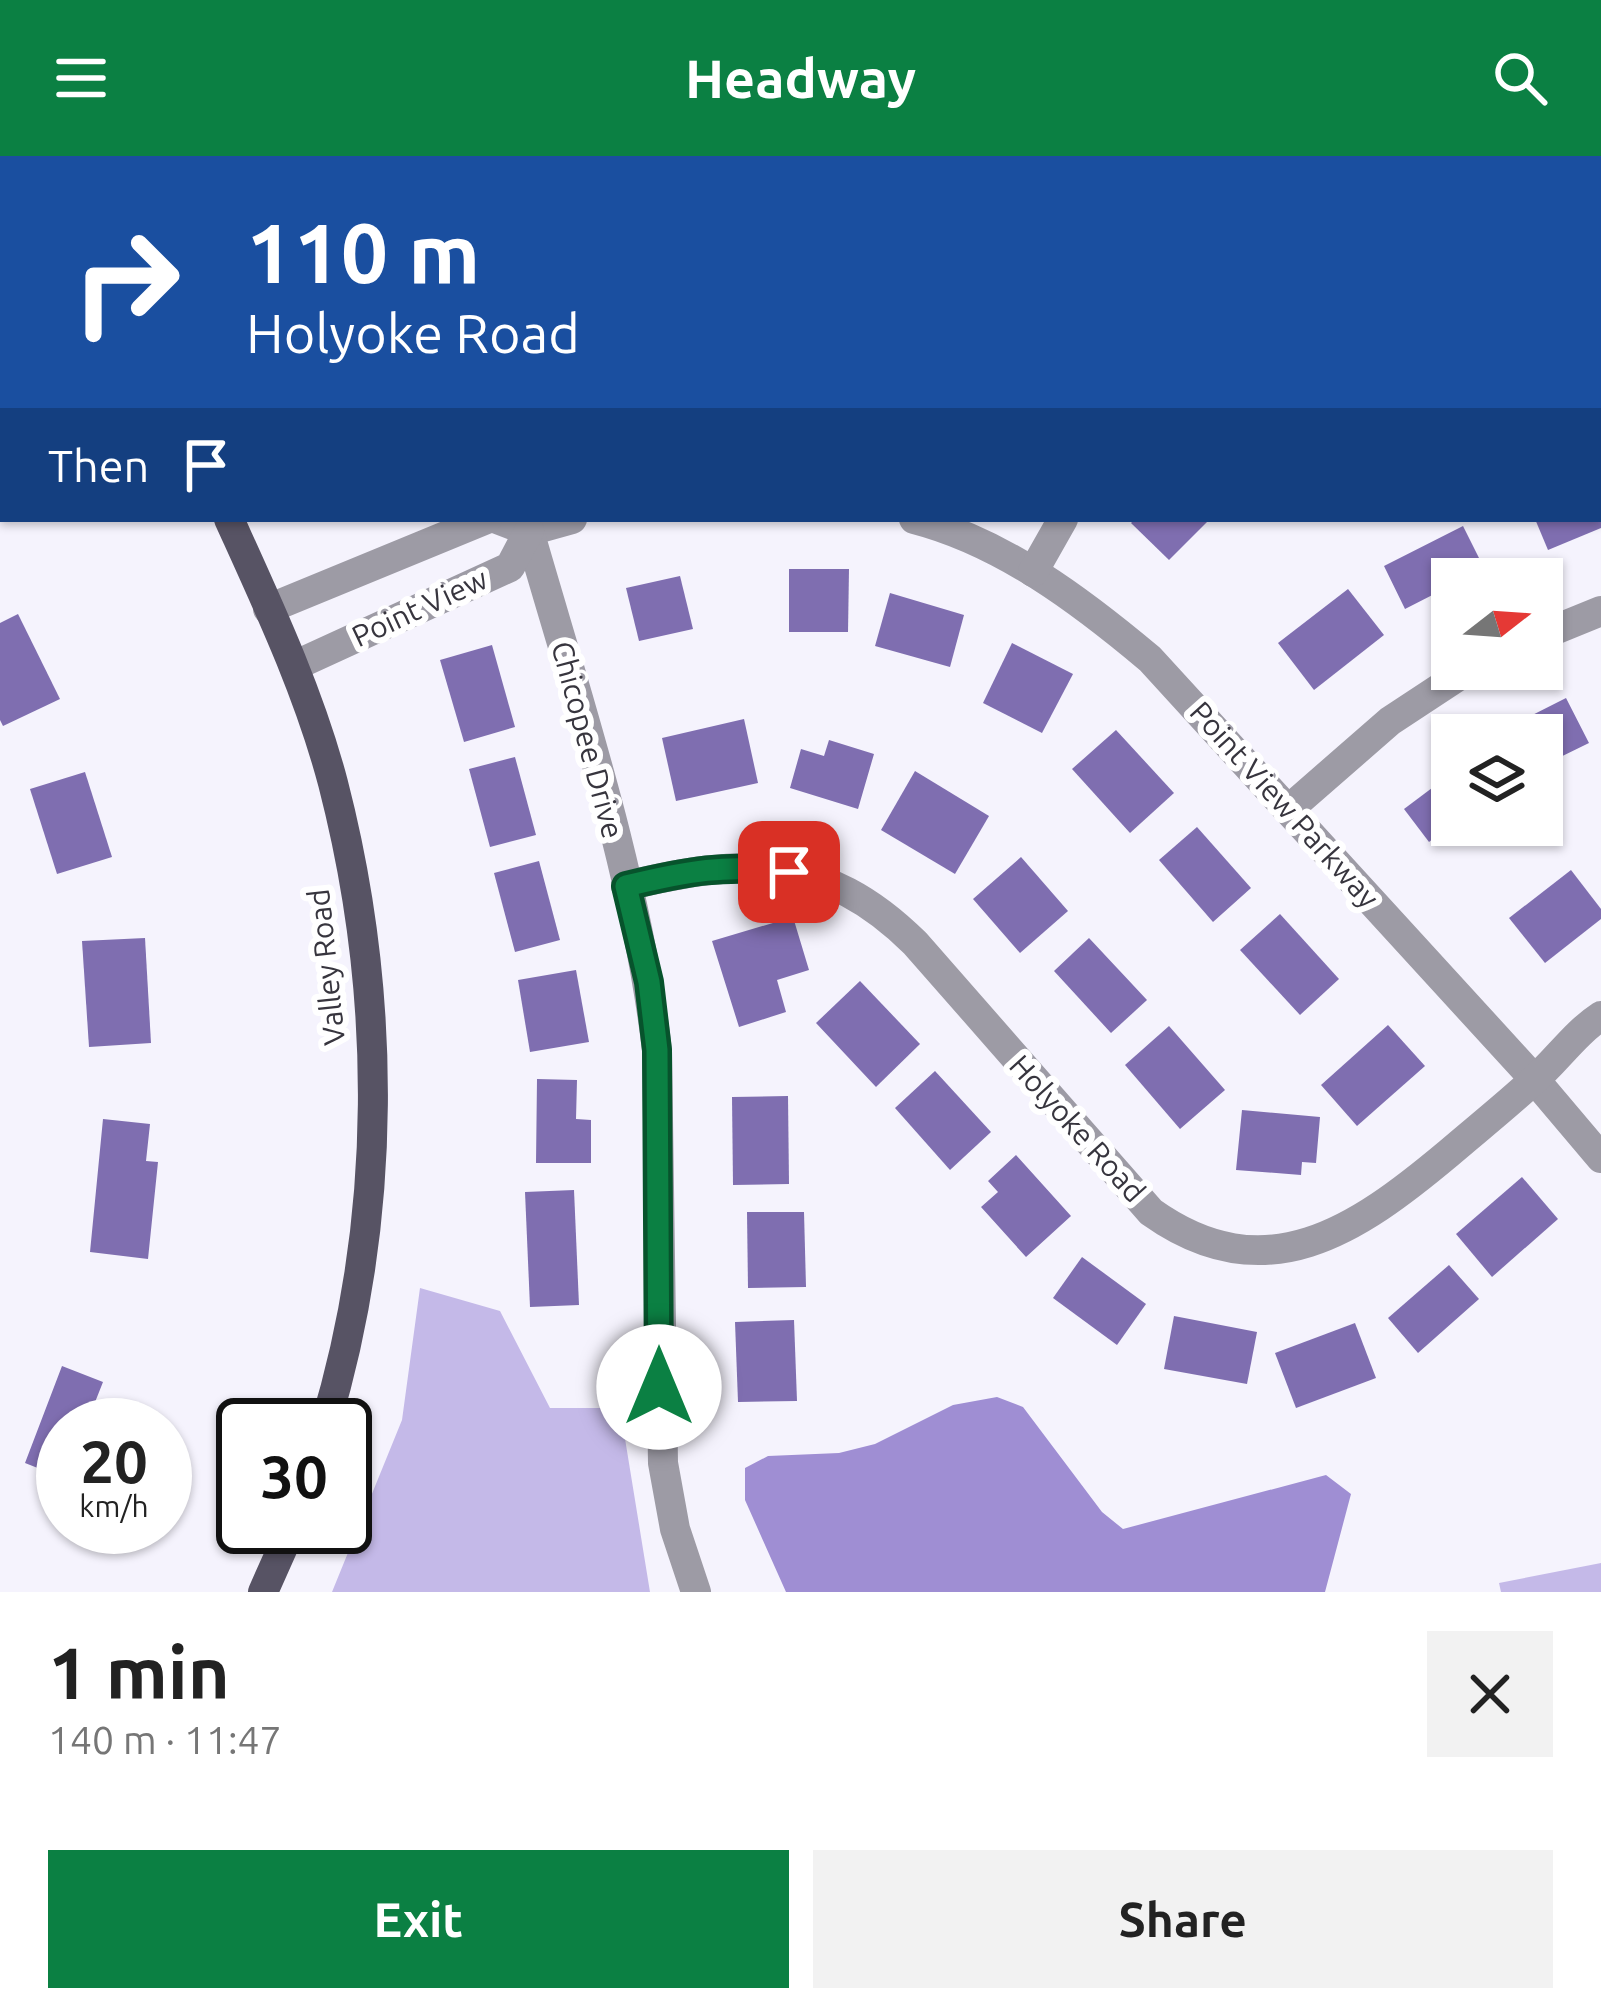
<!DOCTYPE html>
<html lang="en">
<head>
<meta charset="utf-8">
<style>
  :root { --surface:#fff; --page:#f2f2f2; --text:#222; --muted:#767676; --accent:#0b8043 }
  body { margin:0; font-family:Ubuntu,sans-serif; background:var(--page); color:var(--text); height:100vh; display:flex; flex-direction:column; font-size:45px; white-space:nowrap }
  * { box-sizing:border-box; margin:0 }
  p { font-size:39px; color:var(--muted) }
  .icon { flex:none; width:66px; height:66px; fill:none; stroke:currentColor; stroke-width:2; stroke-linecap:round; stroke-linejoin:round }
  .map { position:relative; height:1436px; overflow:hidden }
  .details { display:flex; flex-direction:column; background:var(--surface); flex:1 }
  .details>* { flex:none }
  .banner { position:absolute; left:0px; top:0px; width:1602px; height:366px; box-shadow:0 3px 9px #0004; background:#1a4fa0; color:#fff; overflow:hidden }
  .needle { width:78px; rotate:73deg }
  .controls { position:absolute; left:1431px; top:402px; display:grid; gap:24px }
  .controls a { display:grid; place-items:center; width:132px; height:132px; border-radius:0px; background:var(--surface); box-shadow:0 3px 9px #0004; font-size:60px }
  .speed { position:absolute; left:36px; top:1242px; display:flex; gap:24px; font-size:60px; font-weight:700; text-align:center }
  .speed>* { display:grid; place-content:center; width:156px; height:156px; border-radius:50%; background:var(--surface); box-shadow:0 3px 9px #0004; line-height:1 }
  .speed small { font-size:30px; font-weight:400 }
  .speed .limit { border:6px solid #111; border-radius:18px; background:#fff; color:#111 }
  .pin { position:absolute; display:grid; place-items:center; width:102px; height:102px; color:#fff; margin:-51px; border-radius:24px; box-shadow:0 6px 18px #0006 }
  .me { position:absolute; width:132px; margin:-66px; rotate:0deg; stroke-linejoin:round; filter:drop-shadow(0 0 9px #0008) }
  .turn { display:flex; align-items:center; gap:42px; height:252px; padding:0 48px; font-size:54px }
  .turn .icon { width:156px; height:156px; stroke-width:2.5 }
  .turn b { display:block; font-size:84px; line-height:102px }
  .then { display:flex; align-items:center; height:114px; padding:0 48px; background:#0003; gap:24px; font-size:45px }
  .round { display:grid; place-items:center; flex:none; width:126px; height:126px; border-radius:0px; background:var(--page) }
  .summary { display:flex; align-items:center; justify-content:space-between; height:204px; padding:0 48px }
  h1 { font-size:72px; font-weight:700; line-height:90px }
  .primary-button { display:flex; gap:24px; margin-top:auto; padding:24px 48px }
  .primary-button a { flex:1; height:138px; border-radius:0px; background:var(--accent); color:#fff; font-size:48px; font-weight:700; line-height:138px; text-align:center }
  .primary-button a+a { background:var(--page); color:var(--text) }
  header { display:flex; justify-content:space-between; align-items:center; height:156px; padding:0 48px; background:var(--accent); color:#fff; font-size:54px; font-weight:700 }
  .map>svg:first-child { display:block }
  .green { fill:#c4b9e8 }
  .water { fill:#9f8ed3 }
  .building { fill:#7f6eb0 }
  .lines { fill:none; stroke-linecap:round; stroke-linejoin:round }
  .minor { stroke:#9d9ba5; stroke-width:30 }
  .major { stroke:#575364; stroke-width:30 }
  .route-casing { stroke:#07532c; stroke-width:30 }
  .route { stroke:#0b8043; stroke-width:21 }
  .labels { text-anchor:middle; stroke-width:12; stroke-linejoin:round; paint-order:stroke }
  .street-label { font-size:30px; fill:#37353e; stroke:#fff }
</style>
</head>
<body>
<header><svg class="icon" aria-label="menu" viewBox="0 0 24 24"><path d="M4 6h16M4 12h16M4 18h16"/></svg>Headway<svg class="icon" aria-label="search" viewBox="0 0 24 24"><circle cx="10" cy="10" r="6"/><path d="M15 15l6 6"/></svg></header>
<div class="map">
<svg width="1601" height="1436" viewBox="0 0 1601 1436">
  <rect width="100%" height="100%" fill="#f5f3fd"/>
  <!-- green -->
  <g class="green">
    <path d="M 420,1132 L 500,1155 L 550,1252 L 620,1252 L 650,1436 L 332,1436 L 402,1264 Z"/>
    <path d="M 1601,1407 L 1601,1436 L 1501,1436 L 1499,1427 Z"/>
  </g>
  <!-- water -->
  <path class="water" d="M 997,1241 L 1023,1251 L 1102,1356 L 1123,1373 L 1326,1319 L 1351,1338 L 1325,1436 L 786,1436 L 745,1344 L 745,1312 L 768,1300 L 839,1297 L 875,1288 L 953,1249 Z"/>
  <!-- building -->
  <g class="building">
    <path d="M 1135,363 L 1210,363 L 1169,404 L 1131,367 Z"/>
    <path d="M 1535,363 L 1601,363 L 1601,372 L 1548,394 Z"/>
    <path d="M 1463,370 L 1484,412 L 1463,423 L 1452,423 L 1452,429 L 1405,453 L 1384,410 Z"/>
    <path d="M 789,413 L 849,413 L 848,476 L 789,476 Z"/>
    <path d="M 680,420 L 693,473 L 639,485 L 626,432 Z"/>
    <path d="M 1348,433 L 1384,479 L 1314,534 L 1278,487 Z"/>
    <path d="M 890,437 L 964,459 L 950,511 L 875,490 Z"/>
    <path d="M 18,458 L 60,543 L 3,570 L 0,564 L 0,467 Z"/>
    <path d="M 1012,487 L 1073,518 L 1042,577 L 983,547 Z"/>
    <path d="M 492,489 L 515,571 L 464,586 L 440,504 Z"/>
    <path d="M 1566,542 L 1589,587 L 1542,610 L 1542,579 L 1493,579 Z"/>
    <path d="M 744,563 L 758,627 L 676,645 L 662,582 Z"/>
    <path d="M 1116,574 L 1174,637 L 1130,677 L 1072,613 Z"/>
    <path d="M 829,584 L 874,598 L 858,653 L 790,632 L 801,593 L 824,600 Z"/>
    <path d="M 515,601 L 536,679 L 490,691 L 469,613 Z"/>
    <path d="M 915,615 L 989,660 L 955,718 L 881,674 Z"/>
    <path d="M 85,616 L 112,701 L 57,718 L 30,633 Z"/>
    <path d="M 1452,617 L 1452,668 L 1429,686 L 1404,653 Z"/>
    <path d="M 1197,671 L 1251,732 L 1213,766 L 1159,704 Z"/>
    <path d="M 1021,701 L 1068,755 L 1020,797 L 973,743 Z"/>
    <path d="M 539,705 L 560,784 L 515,796 L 494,717 Z"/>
    <path d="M 1571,714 L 1601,753 L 1601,763 L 1545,807 L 1509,762 Z"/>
    <path d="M 1280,758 L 1339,823 L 1300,859 L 1240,794 Z"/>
    <path d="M 793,761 L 809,814 L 777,824 L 786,856 L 739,871 L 712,785 Z"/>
    <path d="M 145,782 L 151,887 L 89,891 L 82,785 Z"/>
    <path d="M 1089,782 L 1147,844 L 1111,877 L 1054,815 Z"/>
    <path d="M 576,814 L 589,886 L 530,896 L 518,824 Z"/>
    <path d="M 860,825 L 920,888 L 876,931 L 816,867 Z"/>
    <path d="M 1388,869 L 1425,910 L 1357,970 L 1321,929 Z"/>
    <path d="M 1169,870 L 1225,934 L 1180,973 L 1125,909 Z"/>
    <path d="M 935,915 L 991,976 L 950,1014 L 895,952 Z"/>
    <path d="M 537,923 L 577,924 L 576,963 L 591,964 L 591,1007 L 536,1007 Z"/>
    <path d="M 788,940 L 789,1028 L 733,1029 L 732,941 Z"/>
    <path d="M 1242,954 L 1320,961 L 1316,1007 L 1302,1006 L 1301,1019 L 1236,1014 Z"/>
    <path d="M 103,963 L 150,968 L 146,1005 L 158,1006 L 148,1103 L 90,1096 Z"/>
    <path d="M 1016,999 L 1071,1060 L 1026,1101 L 981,1051 L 998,1036 L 988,1025 Z"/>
    <path d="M 1522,1021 L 1558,1063 L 1492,1121 L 1456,1078 Z"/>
    <path d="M 574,1034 L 579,1149 L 530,1151 L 525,1036 Z"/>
    <path d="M 747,1056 L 804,1056 L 806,1131 L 748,1132 Z"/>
    <path d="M 1082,1101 L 1146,1148 L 1117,1189 L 1053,1142 Z"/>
    <path d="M 1449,1109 L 1479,1143 L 1418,1197 L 1388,1162 Z"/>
    <path d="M 1174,1160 L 1257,1176 L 1247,1228 L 1164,1213 Z"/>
    <path d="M 794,1164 L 797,1245 L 738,1246 L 735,1166 Z"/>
    <path d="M 1355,1167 L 1376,1222 L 1296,1252 L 1275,1197 Z"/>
    <path d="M 62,1210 L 103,1226 L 86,1269 L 63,1269 L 63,1322 L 25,1307 Z"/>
  </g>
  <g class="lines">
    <!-- minor -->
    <g class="minor">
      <path d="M 492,0 L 498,3"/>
      <path d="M 611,3 L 618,0"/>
      <path d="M 1599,61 L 1601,60"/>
      <path d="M 497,363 L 529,375 L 572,363"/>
      <path d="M 914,363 C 1003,386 1081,445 1150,503 L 1535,924 L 1601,1002"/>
      <path d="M 529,375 C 578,545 636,718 657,894 L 663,1307 L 675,1373 L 696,1436"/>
      <path d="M 1033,416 L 1063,363"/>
      <path d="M 268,453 L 487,363"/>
      <path d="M 1542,479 L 1601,455"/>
      <path d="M 294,510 L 510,411 L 529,375"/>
      <path d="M 1288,654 L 1390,565 L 1469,513"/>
      <path d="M 626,730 C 742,702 824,697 915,787 L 1151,1056 C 1266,1138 1357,1074 1449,997 C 1477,973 1507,949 1534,924 C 1557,904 1575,877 1601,860"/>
    </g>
    <!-- major -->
    <g class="major">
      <path d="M 60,0 L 61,3"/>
      <path d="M 229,363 C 268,449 309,536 333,627 C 387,836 388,1061 325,1269"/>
      <path d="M 263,1436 L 292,1371"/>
    </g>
  </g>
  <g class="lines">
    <defs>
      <path id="route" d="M 659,1231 L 657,894 L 649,826 L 626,730 C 688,715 725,708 789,716"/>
    </defs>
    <!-- route casing -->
    <use href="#route" class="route-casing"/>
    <!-- route -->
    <use href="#route" class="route"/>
  </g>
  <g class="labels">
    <!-- street labels -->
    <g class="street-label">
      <text transform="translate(420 452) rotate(-25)" y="10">Point View</text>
      <text transform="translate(587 584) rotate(75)" y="10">Chicopee Drive</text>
      <text transform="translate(1284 649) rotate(48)" y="10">Point View Parkway</text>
      <text transform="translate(327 811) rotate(-96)" y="10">Valley Road</text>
      <text transform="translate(1077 973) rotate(48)" y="10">Holyoke Road</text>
    </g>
  </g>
</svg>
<div class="controls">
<a><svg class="needle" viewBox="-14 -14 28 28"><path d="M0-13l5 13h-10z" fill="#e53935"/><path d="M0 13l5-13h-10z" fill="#767676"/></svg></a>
<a><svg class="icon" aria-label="layers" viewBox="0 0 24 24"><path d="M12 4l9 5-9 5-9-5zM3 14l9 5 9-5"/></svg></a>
</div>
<div class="speed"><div>20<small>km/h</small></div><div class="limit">30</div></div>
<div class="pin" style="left:789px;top:716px;background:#d93025"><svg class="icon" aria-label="arrive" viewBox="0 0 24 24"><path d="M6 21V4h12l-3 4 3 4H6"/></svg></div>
<svg class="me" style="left:659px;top:1231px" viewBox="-20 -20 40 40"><circle r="19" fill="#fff"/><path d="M0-13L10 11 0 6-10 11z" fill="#0b8043"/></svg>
<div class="banner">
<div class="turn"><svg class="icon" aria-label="right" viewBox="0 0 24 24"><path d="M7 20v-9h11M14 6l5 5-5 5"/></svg><div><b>110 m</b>Holyoke Road</div></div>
<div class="then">Then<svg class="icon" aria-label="arrive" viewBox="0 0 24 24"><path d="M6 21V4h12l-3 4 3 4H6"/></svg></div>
</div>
</div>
<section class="details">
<div class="summary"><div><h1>1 min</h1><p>140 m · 11:47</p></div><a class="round"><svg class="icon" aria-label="close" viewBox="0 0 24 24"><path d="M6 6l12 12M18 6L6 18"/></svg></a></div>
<div class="primary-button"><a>Exit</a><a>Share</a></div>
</section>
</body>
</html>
